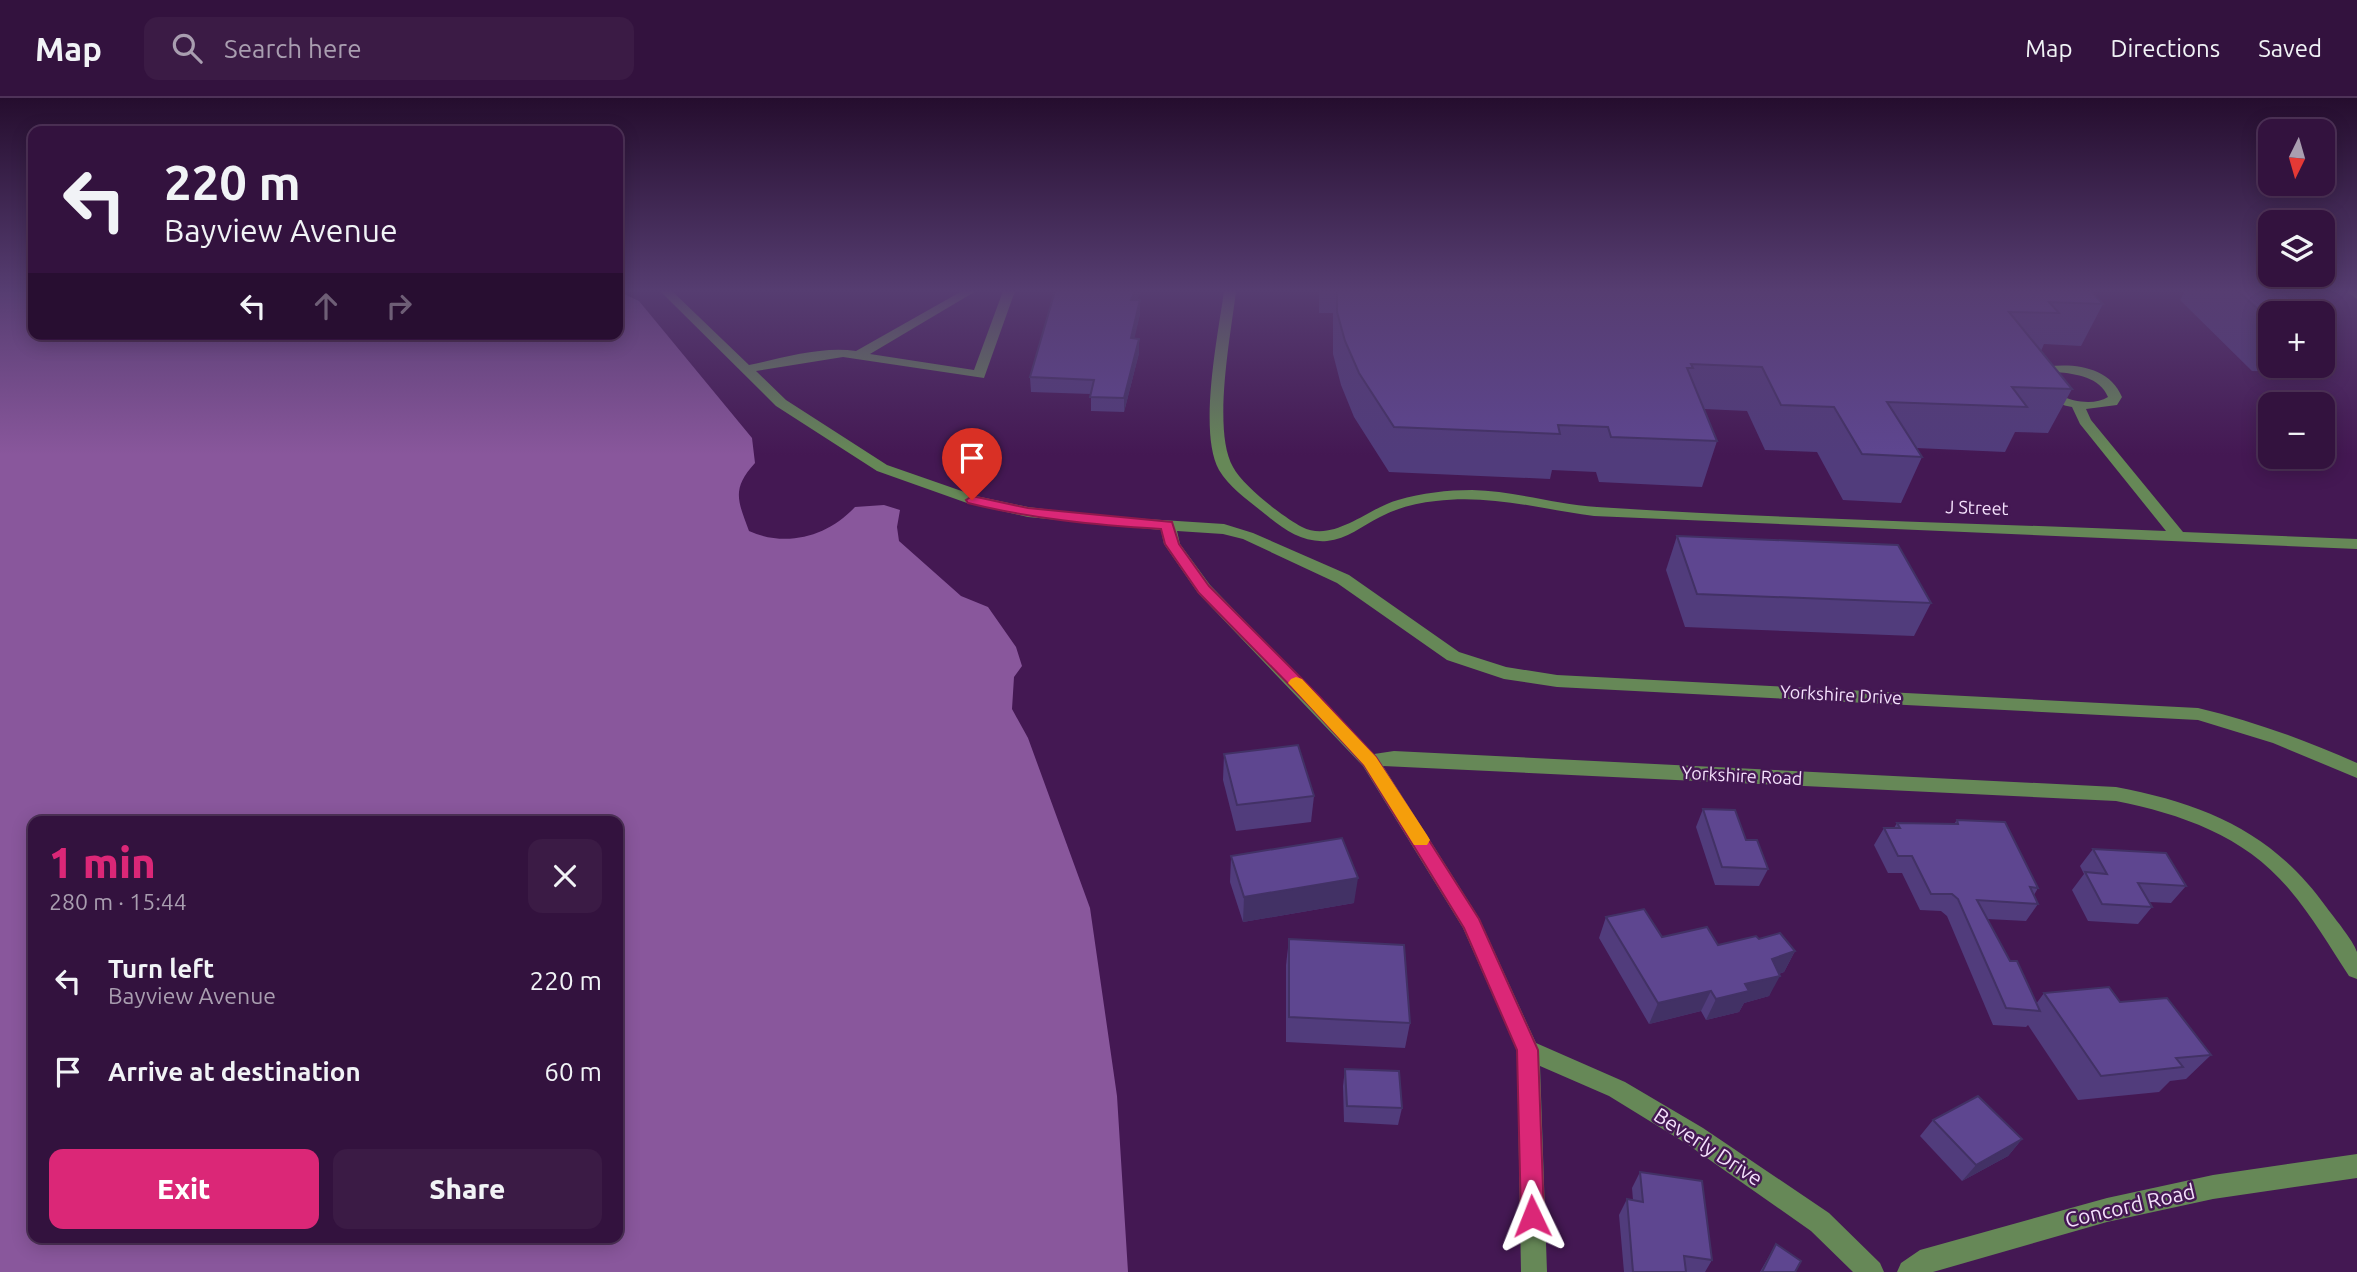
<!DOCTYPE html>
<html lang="en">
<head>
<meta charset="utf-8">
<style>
  :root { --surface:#33123e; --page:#3b1b45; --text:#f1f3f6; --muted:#a99eb0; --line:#4e3258; --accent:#db2777 }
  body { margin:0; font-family:Ubuntu,sans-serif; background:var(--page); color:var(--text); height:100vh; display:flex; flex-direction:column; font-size:26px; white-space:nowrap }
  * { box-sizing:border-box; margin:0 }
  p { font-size:23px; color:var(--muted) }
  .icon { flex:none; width:38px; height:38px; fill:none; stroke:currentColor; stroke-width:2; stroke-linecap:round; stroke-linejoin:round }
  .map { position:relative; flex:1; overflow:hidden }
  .drawer { position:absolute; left:28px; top:718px; width:595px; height:427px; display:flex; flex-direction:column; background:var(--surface); border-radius:14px; box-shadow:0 4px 18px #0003,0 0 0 2px var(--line) }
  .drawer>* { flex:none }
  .banner { position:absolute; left:28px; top:28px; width:595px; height:214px; border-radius:14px; box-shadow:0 4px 18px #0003,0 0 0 2px var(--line); background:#33123e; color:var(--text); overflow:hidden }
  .needle { width:46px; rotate:185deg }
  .fabs { position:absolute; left:2258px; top:21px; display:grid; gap:14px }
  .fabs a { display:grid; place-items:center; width:77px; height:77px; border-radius:14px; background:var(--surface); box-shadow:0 4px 18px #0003,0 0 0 2px var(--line); font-size:35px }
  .pin { position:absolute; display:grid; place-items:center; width:60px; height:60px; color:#fff; margin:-72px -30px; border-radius:50% 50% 50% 0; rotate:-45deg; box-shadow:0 0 7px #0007 }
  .pin .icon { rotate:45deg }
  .me { position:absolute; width:77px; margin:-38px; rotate:358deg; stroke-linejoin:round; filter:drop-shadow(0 0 5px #0008) }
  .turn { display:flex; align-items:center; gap:24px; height:147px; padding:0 21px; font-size:32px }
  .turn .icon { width:91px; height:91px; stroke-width:2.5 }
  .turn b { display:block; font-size:49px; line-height:60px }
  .lanes { display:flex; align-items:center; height:66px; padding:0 21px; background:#0003; justify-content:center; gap:35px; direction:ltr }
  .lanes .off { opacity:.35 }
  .round { display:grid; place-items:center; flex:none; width:74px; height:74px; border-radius:14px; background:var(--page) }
  .overview { display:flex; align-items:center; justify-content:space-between; height:119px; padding:0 21px }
  h1 { font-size:42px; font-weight:800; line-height:52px; color:var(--accent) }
  .action { display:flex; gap:14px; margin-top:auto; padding:14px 21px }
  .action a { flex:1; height:80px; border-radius:14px; background:var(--accent); color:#fff; font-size:28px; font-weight:800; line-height:80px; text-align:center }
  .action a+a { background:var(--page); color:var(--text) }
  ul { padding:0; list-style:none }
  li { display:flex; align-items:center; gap:21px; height:91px; padding:0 21px }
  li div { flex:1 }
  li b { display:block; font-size:26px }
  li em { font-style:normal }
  header { display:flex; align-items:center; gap:42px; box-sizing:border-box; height:98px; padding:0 35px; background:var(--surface); border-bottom:2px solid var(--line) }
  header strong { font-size:33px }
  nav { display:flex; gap:38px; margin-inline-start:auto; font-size:24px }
  .search { width:490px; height:63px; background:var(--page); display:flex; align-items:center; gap:18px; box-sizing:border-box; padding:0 24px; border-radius:14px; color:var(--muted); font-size:26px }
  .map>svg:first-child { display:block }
  .water { fill:#89579c; fill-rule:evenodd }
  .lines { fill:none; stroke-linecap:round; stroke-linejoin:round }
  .minor { fill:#668857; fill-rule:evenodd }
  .wall { fill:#513c7c }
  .shaded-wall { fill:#423165 }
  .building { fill:#5e4690; stroke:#423165; stroke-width:2 }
  .route { fill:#db2777; stroke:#8e194d; stroke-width:2 }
  .slow { fill:#f59e0b }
  .labels { text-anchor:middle; stroke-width:5; stroke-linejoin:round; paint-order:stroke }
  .street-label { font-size:18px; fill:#f4e0fc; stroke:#441853 }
  .near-street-label { font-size:21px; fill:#f4e0fc; stroke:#441853 }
</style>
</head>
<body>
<header>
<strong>Map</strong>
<div class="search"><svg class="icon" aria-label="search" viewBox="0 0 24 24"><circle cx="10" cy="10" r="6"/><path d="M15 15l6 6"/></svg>Search here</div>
<nav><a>Map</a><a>Directions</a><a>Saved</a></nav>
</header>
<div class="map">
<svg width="2357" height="1174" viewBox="0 0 2357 1174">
  <rect width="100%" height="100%" fill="#441853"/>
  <!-- water -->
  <path class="water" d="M 0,193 L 33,193 L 33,236 L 618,236 L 618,193 L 639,203 L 752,340 L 755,365 C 731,391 738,403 749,433 C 787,450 828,438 855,409 L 884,407 L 900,412 L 897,429 L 899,443 L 961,498 L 988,509 L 1016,549 L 1022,568 L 1014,579 L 1012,611 L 1028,640 L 1090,810 L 1117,998 L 1128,1174 L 0,1174 ZM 33,723 L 618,723 L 618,1139 L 33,1139 Z"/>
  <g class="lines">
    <!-- minor -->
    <g class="minor">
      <path d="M 660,193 L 672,193 L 749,267 C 783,260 821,248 856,253 L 962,193 L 976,193 L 870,256 L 974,272 L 1003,193 L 1015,193 L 984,280 L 843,259 L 756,273 L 786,302 L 887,367 L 976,398 L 1028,409 L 1100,418 L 1224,426 L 1253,435 L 1349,477 L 1459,554 L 1506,569 L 1557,577 L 2198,610 C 2253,623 2305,642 2357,665 L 2357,680 L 2273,645 L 2198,622 L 1557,589 L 1504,581 L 1447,562 L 1337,485 L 1243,441 L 1223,436 L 1177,433 L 1180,446 L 1210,487 L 1374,656 L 1394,653 L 2116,689 C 2205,706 2273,734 2327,810 C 2335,821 2353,842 2357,854 C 2357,862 2357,873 2357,881 L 2349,878 C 2330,849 2312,818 2289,791 C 2245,738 2181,716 2116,703 L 1383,668 L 1479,820 L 1536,945 L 1625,984 L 1703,1030 L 1829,1115 L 1880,1165 L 1884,1174 L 1853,1174 L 1811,1133 L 1687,1046 L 1609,998 L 1540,968 L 1547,1174 L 1521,1174 L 1517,952 L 1463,830 L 1363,668 L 1198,495 L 1164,446 L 1161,432 L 1028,419 L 967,405 L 877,373 L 776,308 Z"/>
      <path d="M 1224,193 L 1236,193 C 1231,236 1212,332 1233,369 C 1243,388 1283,419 1302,429 C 1334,445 1368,410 1398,402 C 1422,395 1447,392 1472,392 C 1514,393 1555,406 1597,409 C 1786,421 1976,425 2166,433 L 2080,326 L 2072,309 C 2052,305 2036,299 2027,279 L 2033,271 C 2064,264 2108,265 2122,299 L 2117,307 L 2086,311 L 2091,322 L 2183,434 L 2357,441 L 2357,451 L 1594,418 C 1541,411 1489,396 1436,403 C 1416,405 1397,410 1380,419 C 1362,428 1347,441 1327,443 C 1302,445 1283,431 1265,416 C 1249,403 1230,390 1219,372 C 1198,334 1218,237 1224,193 ZM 2057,274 C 2076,276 2100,279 2108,299 C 2089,311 2050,300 2041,279 Z"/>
      <path d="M 2346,193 L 2357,193 L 2357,201 Z"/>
      <path d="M 2357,1056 L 2357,1080 L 2213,1101 L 2107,1124 L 1933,1174 L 1897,1174 L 1901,1165 L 1920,1152 L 2107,1100 L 2213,1077 Z"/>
    </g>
  </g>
  <!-- wall -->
  <g class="wall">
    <path d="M 1055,193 L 1141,193 L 1137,202 L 1140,202 L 1140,216 L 1134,240 L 1139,241 L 1139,255 L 1124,314 L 1091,313 L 1091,296 L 1031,294 L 1030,279 Z"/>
    <path d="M 1319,193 L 2091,193 L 2103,206 L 2081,248 L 2044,246 L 2041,253 L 2072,291 L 2048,335 L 2015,334 L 2005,354 L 1916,350 L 1922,359 L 1901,405 L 1843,402 L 1817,354 L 1765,352 L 1747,313 L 1704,311 L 1717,343 L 1702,389 L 1599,384 L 1596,374 L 1552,372 L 1550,381 L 1389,374 L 1354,319 L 1341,287 L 1333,256 L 1333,215 L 1319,215 Z"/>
    <path d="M 2185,193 L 2313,193 L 2302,210 L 2270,215 L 2270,268 L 2302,268 L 2298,274 L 2252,273 L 2180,202 Z"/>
    <path d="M 1677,438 L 1931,505 L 1914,538 L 1685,529 L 1666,472 Z"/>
    <path d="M 1224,656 L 1314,698 L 1311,724 L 1236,733 L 1223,682 Z"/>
    <path d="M 1703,711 L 1746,742 L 1768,771 L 1759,788 L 1715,787 L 1696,729 Z"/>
    <path d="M 1957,722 L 2038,790 L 2034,797 L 2038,806 L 2026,823 L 1987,821 L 2010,863 L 2036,906 L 2044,895 L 2120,904 L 2211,957 L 2186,981 L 2170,983 L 2159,994 L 2078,1002 L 2028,927 L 2026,929 L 1993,927 L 1947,818 L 1941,813 L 1920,812 L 1902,775 L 1888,775 L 1874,747 L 1884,730 L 1894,730 L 1897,725 L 1954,726 Z"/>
    <path d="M 2093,751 L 2186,788 L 2171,805 L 2149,804 L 2152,809 L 2138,826 L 2088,823 L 2072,792 L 2084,776 L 2080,768 Z"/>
    <path d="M 1231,758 L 1354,805 L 1243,824 L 1230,784 Z"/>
    <path d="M 1606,819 L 1662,839 L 1718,847 L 1759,841 L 1795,853 L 1784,874 L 1779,876 L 1769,898 L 1744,905 L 1739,914 L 1706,922 L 1701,913 L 1649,926 L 1599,840 Z"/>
    <path d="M 1289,841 L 1410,925 L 1405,950 L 1286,944 L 1286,867 Z"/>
    <path d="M 1345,971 L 1402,1010 L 1398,1027 L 1344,1024 L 1343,988 Z"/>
    <path d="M 1933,1022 L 2022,1041 L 2008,1058 L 1962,1083 L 1920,1038 Z"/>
    <path d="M 1640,1074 L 1712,1162 L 1705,1174 L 1624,1174 L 1619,1117 L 1627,1101 L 1633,1102 L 1632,1090 Z"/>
    <path d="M 1776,1146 L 1795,1174 L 1760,1174 Z"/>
  </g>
  <!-- shaded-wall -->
  <g class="shaded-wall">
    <path d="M 1135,193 L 1141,193 L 1132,216 L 1131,202 Z"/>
    <path d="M 2262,193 L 2313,193 L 2302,210 L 2278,215 Z"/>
    <path d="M 1140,202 L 1140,216 L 1131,255 L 1131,240 Z"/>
    <path d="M 1139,241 L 1139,255 L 1124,314 L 1124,300 Z"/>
    <path d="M 1358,780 L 1354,805 L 1243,824 L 1244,799 Z"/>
    <path d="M 1795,853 L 1784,874 L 1761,882 L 1772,861 Z"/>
    <path d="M 1780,878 L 1769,898 L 1744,905 L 1739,914 L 1706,922 L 1716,901 L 1745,886 Z"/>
    <path d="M 1711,893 L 1701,913 L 1649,926 L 1658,905 Z"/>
    <path d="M 2022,1041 L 2008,1058 L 1962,1083 L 1976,1067 Z"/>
  </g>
  <!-- building -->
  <g class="building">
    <path d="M 1055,193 L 1135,193 L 1131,202 L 1140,202 L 1131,240 L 1139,241 L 1124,300 L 1090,299 L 1094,282 L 1030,279 Z"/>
    <path d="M 1337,193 L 2091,193 L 2103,206 L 2049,204 L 2059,215 L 2009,214 L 2072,291 L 2012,289 L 2027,309 L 1887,304 L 1922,359 L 1862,356 L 1834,309 L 1781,307 L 1762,269 L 1691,266 L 1693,270 L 1687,270 L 1717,343 L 1611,339 L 1608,329 L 1558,327 L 1560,336 L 1394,329 L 1359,275 L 1345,243 L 1337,214 Z"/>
    <path d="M 2238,193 L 2281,193 L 2307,215 L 2270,215 L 2270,222 Z"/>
    <path d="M 1677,438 L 1898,447 L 1931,505 L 1697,496 Z"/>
    <path d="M 1298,647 L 1314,698 L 1237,707 L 1224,656 Z"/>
    <path d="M 1703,711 L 1735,712 L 1746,742 L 1757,742 L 1768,771 L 1722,769 Z"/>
    <path d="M 1957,722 L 2005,724 L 2038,790 L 2030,789 L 2038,806 L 1977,802 L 2010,863 L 2017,863 L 2040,913 L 2006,910 L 1958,801 L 1952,796 L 1931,796 L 1912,758 L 1898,758 L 1884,730 L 1900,730 L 1897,725 L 1958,726 Z"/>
    <path d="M 1342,740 L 1358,780 L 1244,799 L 1231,758 Z"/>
    <path d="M 2093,751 L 2166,755 L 2186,788 L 2138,785 L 2152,809 L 2102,806 L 2085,774 L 2107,776 Z"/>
    <path d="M 1644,811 L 1662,839 L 1707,829 L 1718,847 L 1756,838 L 1759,841 L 1780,835 L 1795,853 L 1772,861 L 1780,878 L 1745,886 L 1749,893 L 1716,901 L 1711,893 L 1658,905 L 1606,819 Z"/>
    <path d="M 1289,841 L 1404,847 L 1410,925 L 1289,919 Z"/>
    <path d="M 2109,889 L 2120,904 L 2167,900 L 2211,957 L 2176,960 L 2183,969 L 2101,978 L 2044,895 Z"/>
    <path d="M 1345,971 L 1399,973 L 1402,1010 L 1347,1008 Z"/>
    <path d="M 1978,998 L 2022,1041 L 1976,1067 L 1933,1022 Z"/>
    <path d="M 1640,1074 L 1702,1083 L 1712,1162 L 1684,1158 L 1686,1174 L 1633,1174 L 1627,1101 L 1643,1104 Z"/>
    <path d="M 1776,1146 L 1801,1163 L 1795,1174 L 1762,1174 Z"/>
  </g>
  <!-- sky -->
  <linearGradient id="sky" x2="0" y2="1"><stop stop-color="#250d2e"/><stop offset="0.54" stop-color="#563d71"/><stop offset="1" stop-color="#563d71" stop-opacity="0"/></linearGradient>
  <rect width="2357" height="357" fill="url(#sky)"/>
  <!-- route -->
  <path class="route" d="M 972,398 L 1028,410 L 1172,424 L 1179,446 L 1209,488 L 1320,599 L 1376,659 L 1479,821 L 1538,952 L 1544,1118 L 1540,1126 L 1532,1130 L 1524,1126 L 1521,1118 L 1517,952 L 1464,830 L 1364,667 L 1309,607 L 1199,495 L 1165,446 L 1161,431 C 1096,427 1032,421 968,405 L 966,402 Z"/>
  <!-- slow -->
  <path class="slow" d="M 1296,579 L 1302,581 L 1376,659 L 1427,737 L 1430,742 L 1427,747 L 1414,747 L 1364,667 L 1291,588 L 1288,585 L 1291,581 Z"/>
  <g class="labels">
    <!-- street labels -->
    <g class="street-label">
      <text transform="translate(1977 410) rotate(2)" y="6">J Street</text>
      <text transform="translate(1841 597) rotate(3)" y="6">Yorkshire Drive</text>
      <text transform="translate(1742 678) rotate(3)" y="6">Yorkshire Road</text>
    </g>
    <!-- near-street labels -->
    <g class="near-street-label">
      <text transform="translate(1708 1049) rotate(33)" y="7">Beverly Drive</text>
      <text transform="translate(2130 1108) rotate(-13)" y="7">Concord Road</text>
    </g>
  </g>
</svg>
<div class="fabs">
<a><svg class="needle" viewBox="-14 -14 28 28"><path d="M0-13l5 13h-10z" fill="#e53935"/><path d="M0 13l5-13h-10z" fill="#a99eb0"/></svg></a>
<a><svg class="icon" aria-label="layers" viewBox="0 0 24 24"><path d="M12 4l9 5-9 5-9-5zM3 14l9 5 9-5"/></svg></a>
<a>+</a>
<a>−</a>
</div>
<div class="pin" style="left:972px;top:402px;background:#d93025"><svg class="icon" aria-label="arrive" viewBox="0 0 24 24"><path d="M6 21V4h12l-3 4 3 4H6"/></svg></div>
<svg class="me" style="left:1532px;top:1118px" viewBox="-20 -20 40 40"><path d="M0-17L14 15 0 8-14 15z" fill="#db2777" stroke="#fff" stroke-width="4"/></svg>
<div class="banner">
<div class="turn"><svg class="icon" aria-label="left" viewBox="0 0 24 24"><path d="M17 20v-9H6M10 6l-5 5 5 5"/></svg><div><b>220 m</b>Bayview Avenue</div></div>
<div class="lanes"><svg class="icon" aria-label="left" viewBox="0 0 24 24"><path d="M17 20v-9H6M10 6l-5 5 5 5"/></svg><svg class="icon off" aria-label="ahead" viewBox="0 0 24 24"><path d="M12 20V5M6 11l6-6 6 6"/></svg><svg class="icon off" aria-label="right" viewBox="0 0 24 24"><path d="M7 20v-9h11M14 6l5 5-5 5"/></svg></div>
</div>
<section class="drawer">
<div class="overview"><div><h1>1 min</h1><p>280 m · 15:44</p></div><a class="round"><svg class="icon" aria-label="close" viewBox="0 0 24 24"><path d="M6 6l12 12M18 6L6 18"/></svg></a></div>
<ul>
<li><svg class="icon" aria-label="left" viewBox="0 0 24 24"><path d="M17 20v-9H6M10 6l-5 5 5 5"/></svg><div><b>Turn left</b><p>Bayview Avenue</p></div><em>220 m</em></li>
<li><svg class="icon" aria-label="arrive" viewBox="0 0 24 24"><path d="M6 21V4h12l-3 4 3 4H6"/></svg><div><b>Arrive at destination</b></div><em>60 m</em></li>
</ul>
<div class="action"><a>Exit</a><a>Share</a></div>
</section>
</div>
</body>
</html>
